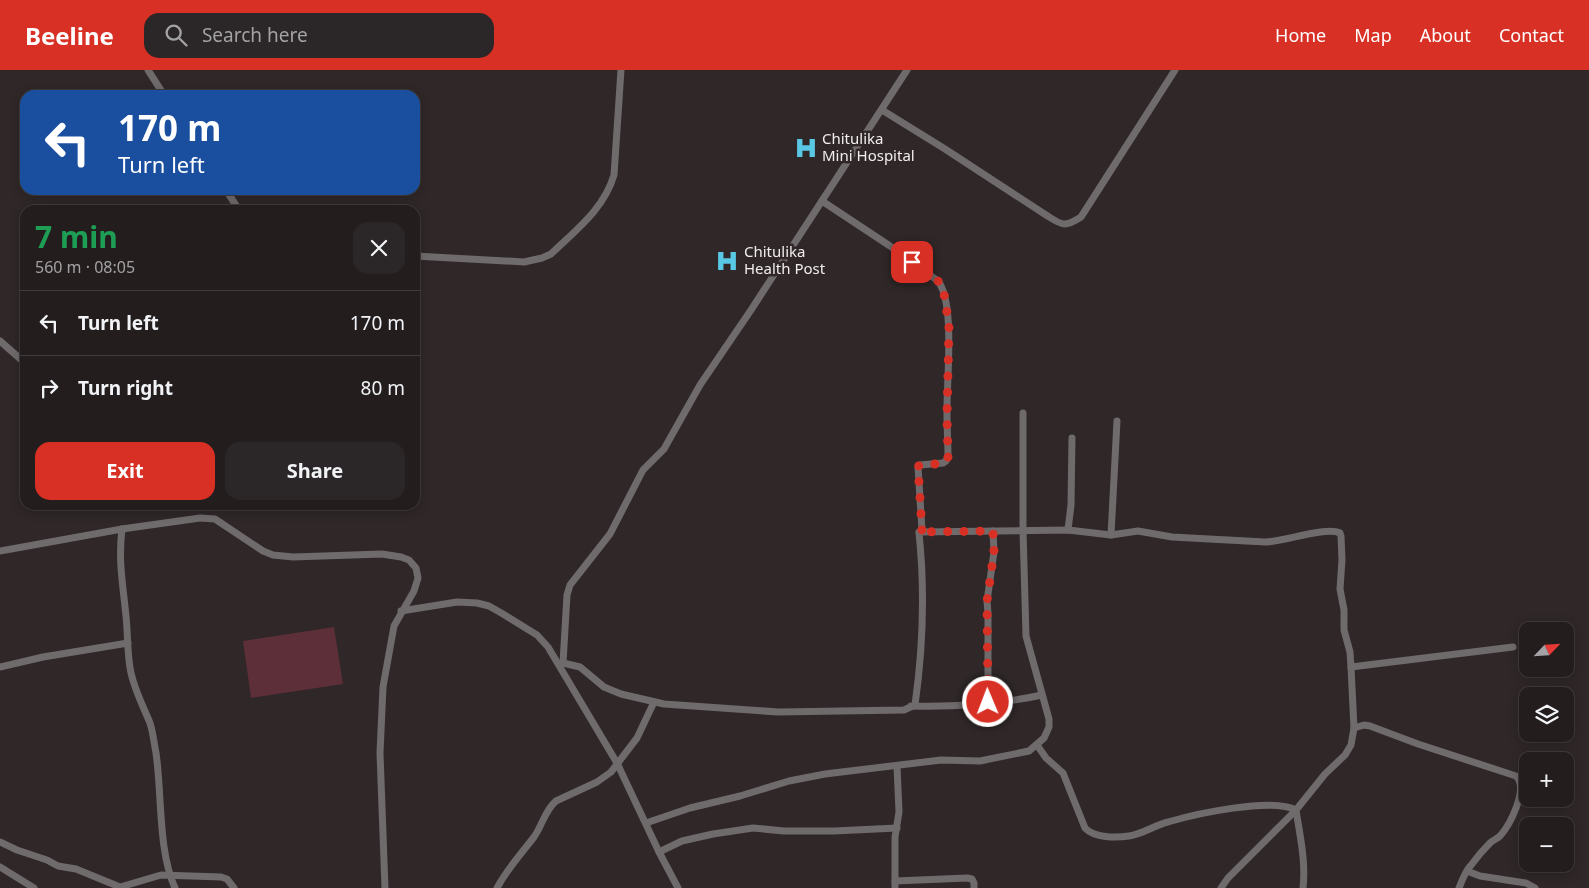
<!DOCTYPE html>
<html lang="en">
<head>
<meta charset="utf-8">
<style>
  :root { --surface:#231d1e; --page:#2b2627; --text:#f1f3f6; --muted:#a3a2a4; --line:#403b3c; --accent:#d93025 }
  body { margin:0; font-family:"Noto Sans",sans-serif; background:var(--page); color:var(--text); height:100vh; display:flex; flex-direction:column; font-size:19px; white-space:nowrap }
  * { box-sizing:border-box; margin:0 }
  p { font-size:16px; color:var(--muted) }
  .icon { flex:none; width:28px; height:28px; fill:none; stroke:currentColor; stroke-width:2; stroke-linecap:round; stroke-linejoin:round }
  .map { position:relative; flex:1; overflow:hidden }
  .sheet { position:absolute; left:20px; top:135px; width:400px; height:305px; display:flex; flex-direction:column; background:var(--surface); border-radius:15px; box-shadow:0 2px 12px #0003,0 0 0 1px var(--line) }
  .sheet>* { flex:none }
  .guide { position:absolute; left:20px; top:20px; width:400px; height:105px; border-radius:15px; box-shadow:0 2px 12px #0003,0 0 0 1px var(--line); background:#1a4fa0; color:#fff; overflow:hidden }
  .needle { width:32px; rotate:65deg }
  .tools { position:absolute; left:1519px; top:552px; display:grid; gap:10px }
  .tools a { display:grid; place-items:center; width:55px; height:55px; border-radius:10px; background:var(--surface); box-shadow:0 2px 12px #0003,0 0 0 1px var(--line); font-size:25px }
  .pin { position:absolute; display:grid; place-items:center; width:42px; height:42px; color:#fff; margin:-21px; border-radius:10px; box-shadow:0 2px 8px #0006 }
  .me { position:absolute; width:55px; margin:-28px; rotate:359deg; stroke-linejoin:round; filter:drop-shadow(0 0 4px #0008) }
  .turn { display:flex; align-items:center; gap:18px; height:105px; padding:0 15px; font-size:22px }
  .turn .icon { width:65px; height:65px; stroke-width:2.5 }
  .turn b { display:block; font-size:35px; line-height:42px }
  .round { display:grid; place-items:center; flex:none; width:52px; height:52px; border-radius:15px; background:var(--page) }
  .headline { display:flex; align-items:center; justify-content:space-between; height:85px; padding:0 15px }
  h1 { font-size:30px; font-weight:700; line-height:38px; color:#1e9e55 }
  .cta { display:flex; gap:10px; margin-top:auto; padding:10px 15px }
  .cta a { flex:1; height:58px; border-radius:15px; background:var(--accent); color:#fff; font-size:20px; font-weight:700; line-height:58px; text-align:center }
  .cta a+a { background:var(--page); color:var(--text) }
  ul { padding:0; list-style:none }
  li { display:flex; align-items:center; gap:15px; height:65px; padding:0 15px; border-top:1px solid var(--line) }
  li div { flex:1 }
  li b { display:block; font-size:19px }
  li em { font-style:normal }
  header { display:flex; align-items:center; gap:30px; box-sizing:border-box; height:70px; padding:0 25px; background:var(--accent); color:#fff }
  header strong { font-size:24px }
  nav { display:flex; gap:28px; margin-inline-start:auto; font-size:18px }
  .search { width:350px; height:45px; background:var(--page); display:flex; align-items:center; gap:12px; box-sizing:border-box; padding:0 18px; border-radius:15px; color:var(--muted); font-size:19px }
  .map>svg:first-child { display:block }
  .green { fill:#5d2f39 }
  .lines { fill:none; stroke-linecap:round; stroke-linejoin:round }
  .minor { stroke:#6f6a6b; stroke-width:7 }
  .route { stroke:#d93025; stroke-width:9; stroke-dasharray:0 16.2 }
  .labels { text-anchor:middle; stroke-width:5; stroke-linejoin:round; paint-order:stroke }
  .poi-label { font-size:15px; fill:#f2eded; stroke:#2f2728; text-anchor:start }
</style>
</head>
<body>
<header>
<strong>Beeline</strong>
<div class="search"><svg class="icon" aria-label="search" viewBox="0 0 24 24"><circle cx="10" cy="10" r="6"/><path d="M15 15l6 6"/></svg>Search here</div>
<nav><a>Home</a><a>Map</a><a>About</a><a>Contact</a></nav>
</header>
<div class="map">
<svg width="1589" height="818" viewBox="0 0 1589 818">
  <rect width="100%" height="100%" fill="#2f2728"/>
  <!-- green -->
  <path class="green" d="M 334,557 L 343,614 L 251,628 L 243,571 Z"/>
  <g class="lines">
    <!-- minor -->
    <g class="minor">
      <path d="M 148,0 L 164,25"/>
      <path d="M 882,40 L 945,79 L 1046,145 C 1062,155 1064,158 1081,147 L 1175,0"/>
      <path d="M 226,120 L 239,140"/>
      <path d="M 415,186 L 524,192 L 542,188 L 551,184 C 576,160 604,139 614,105 L 621,0"/>
      <path d="M 0,271 L 25,293"/>
      <path d="M 122,459 C 118,491 123,515 126,546 C 128,565 127,585 131,603 C 135,621 143,636 150,653 C 153,662 154,673 156,683 C 162,723 158,781 175,818"/>
      <path d="M 1068,460 L 1071,435 L 1072,368"/>
      <path d="M 919,462 L 1068,460 L 1111,465 L 1138,461 L 1172,467 L 1265,472 C 1283,472 1326,456 1340,463 L 1341,466 L 1342,490 L 1340,519 L 1344,540 L 1344,560 L 1350,582 L 1351,597 L 1354,658 L 1351,675 L 1345,685 L 1325,704 L 1296,740 L 1228,808 L 1221,818"/>
      <path d="M 1111,465 L 1117,351"/>
      <path d="M 0,481 L 122,459 L 200,448 L 215,449 L 263,481 L 273,485 L 293,487 L 382,484 L 401,487 L 409,490 L 416,498 L 418,508 L 414,521 L 394,556 L 383,617 L 380,683 L 385,818"/>
      <path d="M 401,541 L 457,532 L 477,533 L 489,536 L 503,544 L 537,565 L 548,577 L 617,693 L 659,782 L 678,818"/>
      <path d="M 563,593 L 580,597 L 604,617 L 621,624 L 664,634 L 778,642 L 904,640 L 915,635 C 923,578 925,520 919,463 L 922,460 L 918,397 L 920,395 L 943,393 L 946,391 L 948,387 C 948,373 947,359 947,345 C 946,314 956,234 938,211 L 890,176 L 822,131"/>
      <path d="M 559,594 L 563,593 L 567,525 L 570,515 L 610,464 L 643,400 L 664,379 L 700,315 L 751,240 L 907,0"/>
      <path d="M 0,597 L 43,587 L 128,573"/>
      <path d="M 1351,597 L 1513,577"/>
      <path d="M 988,632 L 988,543 L 987,531 L 994,482 L 993,461"/>
      <path d="M 911,636 C 954,637 1000,634 1042,625"/>
      <path d="M 1354,658 L 1364,655 L 1370,656 L 1418,674 L 1516,706 C 1529,718 1510,755 1500,766 C 1497,769 1493,770 1490,773 C 1484,779 1477,787 1472,794 C 1466,800 1462,810 1459,818"/>
      <path d="M 1037,675 L 1046,688 L 1063,703 L 1085,758 C 1094,768 1116,768 1129,766 C 1143,764 1155,755 1168,752 C 1195,744 1272,727 1296,740 C 1300,766 1306,792 1303,818"/>
      <path d="M 646,753 L 690,738 L 740,726 L 789,711 L 825,704 L 941,690 L 980,691 L 1029,681 L 1044,668 L 1049,657 L 1049,649 L 1026,566 L 1023,460 L 1023,343"/>
      <path d="M 0,772 L 17,780 L 47,790 L 58,796 L 76,799 L 120,817 L 161,805 L 221,807 L 227,809 L 234,818"/>
      <path d="M 659,782 L 682,771 L 713,764 L 753,758 L 784,761 L 834,761 L 897,758"/>
      <path d="M 0,797 L 34,818"/>
      <path d="M 1467,801 L 1480,806 L 1526,813 L 1535,818"/>
      <path d="M 895,811 L 967,808 L 972,809 L 974,813 L 974,818"/>
      <path d="M 497,818 C 507,799 521,784 534,767 C 542,756 545,740 556,731 L 597,712 L 611,702 L 637,668 L 654,632"/>
      <path d="M 895,818 L 895,767 L 899,742 L 897,696"/>
    </g>
  </g>
  <g class="lines">
    <!-- route -->
    <path class="route" d="M 912,192 L 938,211 L 943,217 L 944,224 L 949,255 L 947,346 L 948,387 L 946,391 L 943,393 L 918,396 L 922,460 L 919,462 L 993,461 L 994,482 L 987,531 L 988,632"/>
  </g>
  <!-- icons -->
  <defs>
    <symbol id="hospital-bare" viewBox="-9 -9 18 18"><path d="M-5-5h3v3.5h4V-5h3V5h-3V1.5h-4V5h-3Z" fill="#59c8e5" stroke="#2f2728" stroke-width="2.5" paint-order="stroke"/></symbol>
  </defs>
  <g fill-rule="evenodd">
    <use href="#hospital-bare" x="790" y="62" width="32" height="32"/>
    <use href="#hospital-bare" x="711" y="175" width="32" height="32"/>
  </g>
  <g class="labels">
    <!-- poi labels -->
    <g class="poi-label">
      <text x="822" y="74">Chitulika<tspan x="822" dy="17">Mini Hospital</tspan></text>
      <text x="744" y="187">Chitulika<tspan x="744" dy="17">Health Post</tspan></text>
    </g>
  </g>
</svg>
<div class="tools">
<a><svg class="needle" viewBox="-14 -14 28 28"><path d="M0-13l5 13h-10z" fill="#e53935"/><path d="M0 13l5-13h-10z" fill="#a3a2a4"/></svg></a>
<a><svg class="icon" aria-label="layers" viewBox="0 0 24 24"><path d="M12 4l9 5-9 5-9-5zM3 14l9 5 9-5"/></svg></a>
<a>+</a>
<a>−</a>
</div>
<div class="pin" style="left:912px;top:192px;background:#d93025"><svg class="icon" aria-label="arrive" viewBox="0 0 24 24"><path d="M6 21V4h12l-3 4 3 4H6"/></svg></div>
<svg class="me" style="left:988px;top:632px" viewBox="-20 -20 40 40"><circle r="17" fill="#d93025" stroke="#fff" stroke-width="3"/><path d="M0-11L8 9 0 5-8 9z" fill="#fff"/></svg>
<div class="guide">
<div class="turn"><svg class="icon" aria-label="left" viewBox="0 0 24 24"><path d="M17 20v-9H6M10 6l-5 5 5 5"/></svg><div><b>170 m</b>Turn left</div></div>
</div>
<section class="sheet">
<div class="headline"><div><h1>7 min</h1><p>560 m · 08:05</p></div><a class="round"><svg class="icon" aria-label="close" viewBox="0 0 24 24"><path d="M6 6l12 12M18 6L6 18"/></svg></a></div>
<ul>
<li><svg class="icon" aria-label="left" viewBox="0 0 24 24"><path d="M17 20v-9H6M10 6l-5 5 5 5"/></svg><div><b>Turn left</b></div><em>170 m</em></li>
<li><svg class="icon" aria-label="right" viewBox="0 0 24 24"><path d="M7 20v-9h11M14 6l5 5-5 5"/></svg><div><b>Turn right</b></div><em>80 m</em></li>
</ul>
<div class="cta"><a>Exit</a><a>Share</a></div>
</section>
</div>
</body>
</html>
